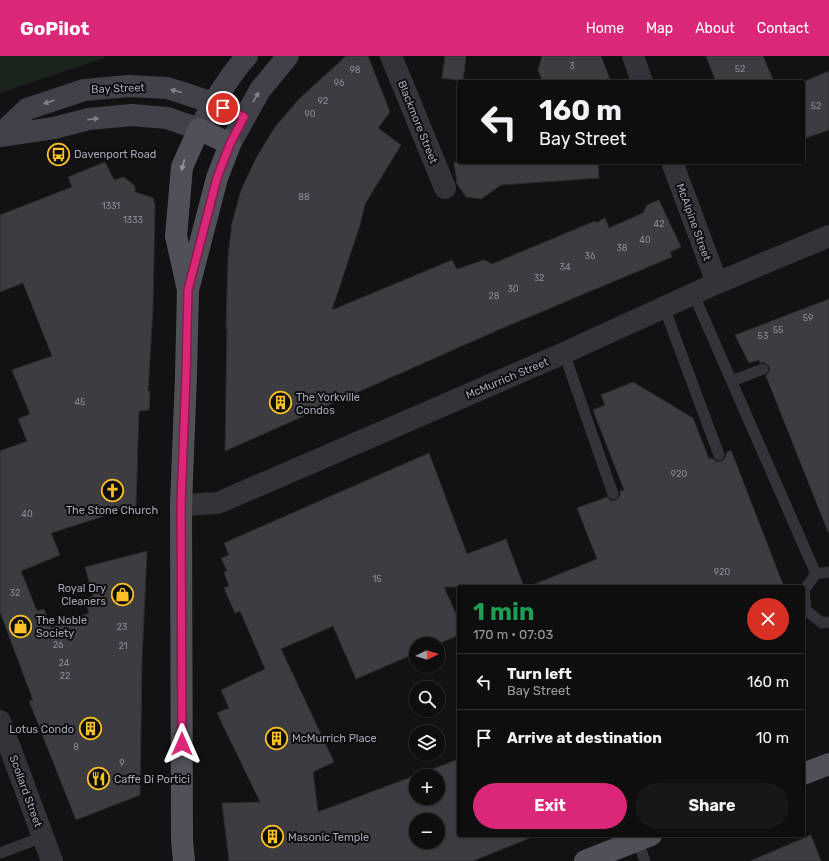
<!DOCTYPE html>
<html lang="en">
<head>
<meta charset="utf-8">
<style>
  :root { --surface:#0e0e0f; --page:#171718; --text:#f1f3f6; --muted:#9b9c9e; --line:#2e2e2f; --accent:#db2777 }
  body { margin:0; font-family:Rubik,sans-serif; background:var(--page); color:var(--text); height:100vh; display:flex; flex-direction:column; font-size:15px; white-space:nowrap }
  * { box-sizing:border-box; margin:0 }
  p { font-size:13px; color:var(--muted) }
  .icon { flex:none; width:22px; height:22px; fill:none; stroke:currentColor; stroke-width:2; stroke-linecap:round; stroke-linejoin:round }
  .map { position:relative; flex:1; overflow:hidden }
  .sheet { position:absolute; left:457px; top:529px; width:348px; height:252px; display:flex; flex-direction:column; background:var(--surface); border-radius:4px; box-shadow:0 1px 3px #0004,0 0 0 1px var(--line) }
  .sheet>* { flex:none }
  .banner { position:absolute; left:457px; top:24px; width:348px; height:84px; border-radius:4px; box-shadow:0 1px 3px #0004,0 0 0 1px var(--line); background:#0e0e0f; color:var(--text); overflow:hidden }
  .needle { width:26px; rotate:85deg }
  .controls { position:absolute; left:409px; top:581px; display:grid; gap:8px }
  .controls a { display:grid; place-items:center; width:36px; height:36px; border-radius:50%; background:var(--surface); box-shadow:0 1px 3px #0004,0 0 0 1px var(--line); font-size:20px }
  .pin { position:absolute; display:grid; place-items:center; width:34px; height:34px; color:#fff; margin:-17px; border:2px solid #fff; border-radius:50%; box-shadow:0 1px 4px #0007 }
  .me { position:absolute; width:44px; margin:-22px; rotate:0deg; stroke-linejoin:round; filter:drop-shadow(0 0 3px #0008) }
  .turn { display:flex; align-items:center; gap:14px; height:84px; padding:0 16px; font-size:18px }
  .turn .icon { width:52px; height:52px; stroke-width:2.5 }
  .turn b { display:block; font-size:28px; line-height:34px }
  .round { display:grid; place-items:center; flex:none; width:42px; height:42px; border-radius:21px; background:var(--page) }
  .head { display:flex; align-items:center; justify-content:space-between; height:68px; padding:0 16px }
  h1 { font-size:24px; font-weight:700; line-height:30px; color:#1e9e55 }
  .primary-button { display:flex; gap:8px; margin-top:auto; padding:8px 16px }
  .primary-button a { flex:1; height:46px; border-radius:24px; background:var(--accent); color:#fff; font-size:16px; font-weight:700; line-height:46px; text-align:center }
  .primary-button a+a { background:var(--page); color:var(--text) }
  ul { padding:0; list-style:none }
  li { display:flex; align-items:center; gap:12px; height:56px; padding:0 16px; border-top:1px solid var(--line) }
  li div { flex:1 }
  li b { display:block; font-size:15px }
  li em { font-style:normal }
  header { display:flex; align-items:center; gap:24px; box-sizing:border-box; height:56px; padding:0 20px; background:var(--accent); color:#fff }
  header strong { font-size:19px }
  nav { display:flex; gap:22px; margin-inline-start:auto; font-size:14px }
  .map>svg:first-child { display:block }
  .green { fill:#1c241e }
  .building { fill:#3c3c41; stroke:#2c2c30; fill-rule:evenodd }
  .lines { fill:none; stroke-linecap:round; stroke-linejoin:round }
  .lane { stroke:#333439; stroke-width:11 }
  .street { stroke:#333439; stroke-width:22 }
  .secondary { stroke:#414249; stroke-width:22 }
  .primary { stroke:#4f5058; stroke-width:22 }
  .oneway { fill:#81848f }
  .oneway2 { fill:#9296a2 }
  .route-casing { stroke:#8e194d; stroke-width:10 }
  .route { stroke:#db2777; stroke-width:7 }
  .labels { text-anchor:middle; stroke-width:4; stroke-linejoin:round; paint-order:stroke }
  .number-label { font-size:9px; fill:#898c98 }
  .street-label { font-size:11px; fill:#a3a7b5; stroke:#0d0d0f }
  .poi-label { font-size:11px; fill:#a3a7b5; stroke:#0d0d0f; text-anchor:start }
</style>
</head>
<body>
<header>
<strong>GoPilot</strong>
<nav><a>Home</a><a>Map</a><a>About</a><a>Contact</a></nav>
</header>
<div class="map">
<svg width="829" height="805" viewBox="0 0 829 805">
  <rect width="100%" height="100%" fill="#121214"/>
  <!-- green -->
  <path class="green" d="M 0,0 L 103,0 L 104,2 L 0,37 Z"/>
  <!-- building -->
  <g class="building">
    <path d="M 346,0 L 368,0 L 390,56 L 378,72 L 401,89 L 365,148 L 360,169 L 332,254 L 452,204 L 457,213 L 484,204 L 492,208 L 595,165 L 596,167 L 605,162 L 609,172 L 643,157 L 647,149 L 659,144 L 681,191 L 670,196 L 672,201 L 498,274 L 225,395 L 227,272 L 226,273 L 228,201 L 232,167 L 241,134 L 256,102 L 275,71 L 299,43 Z"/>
    <path d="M 445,0 L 466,0 L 463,25 L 442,22 Z"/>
    <path d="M 542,0 L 601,0 L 611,26 L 543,26 L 538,14 Z"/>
    <path d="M 706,0 L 763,0 L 774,26 L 716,26 Z"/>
    <path d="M 829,15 L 829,74 L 803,83 L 803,26 Z"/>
    <path d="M 105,106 L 114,124 L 124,121 L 135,130 L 135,136 L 153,142 L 155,149 L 153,252 L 148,335 L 150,335 L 149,354 L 139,355 L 136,450 L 51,477 L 60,499 L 21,515 L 37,555 L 44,553 L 51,572 L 89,557 L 84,543 L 93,540 L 85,511 L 147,495 L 142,605 L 140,739 L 76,764 L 29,645 L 33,644 L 31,639 L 0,556 L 0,395 L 27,385 L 18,363 L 30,358 L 12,314 L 52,300 L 23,227 L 0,236 L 0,159 L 72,131 L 68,121 Z"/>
    <path d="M 454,106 L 598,106 L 599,122 L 501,129 L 481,143 L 466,141 L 457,128 Z"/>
    <path d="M 829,243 L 829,476 L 828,476 L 766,320 L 770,314 L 769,310 L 764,306 L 760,307 L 759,304 L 749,307 L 735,279 Z"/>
    <path d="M 633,326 L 693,362 L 709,403 L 712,402 L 717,406 L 722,405 L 726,401 L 726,397 L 731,394 L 784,531 L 530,531 L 530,530 L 597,503 L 577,452 L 607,441 L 611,445 L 616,444 L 620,440 L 620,435 L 624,434 L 593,354 L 605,349 L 601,339 Z"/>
    <path d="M 429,397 L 467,498 L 506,483 L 524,531 L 444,531 L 459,565 L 459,579 L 438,588 L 416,588 L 416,597 L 356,623 L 333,570 L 281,593 L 334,706 L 313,716 L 318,756 L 459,703 L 459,779 L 537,779 L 473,805 L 229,805 L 222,747 L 260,746 L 217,657 L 229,652 L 221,634 L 265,613 L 240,555 L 235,557 L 224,532 L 229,530 L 224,516 L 227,515 L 221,502 L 229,499 L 224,487 ZM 416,720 L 438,720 L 438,742 L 416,742 ZM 416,764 L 438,764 L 438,786 L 416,786 Z"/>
    <path d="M 811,779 L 821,805 L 750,805 Z"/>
  </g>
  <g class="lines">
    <!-- lane -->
    <g class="lane">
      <path d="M 693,237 L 816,518"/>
      <path d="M 664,251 L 719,399"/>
      <path d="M 564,297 L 613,438"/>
      <path d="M 732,325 L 763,313"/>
      <path d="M 829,516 L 816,518 L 804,534 L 806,554 L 822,567 L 829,566"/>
      <path d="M 637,784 L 645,805"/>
      <path d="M 0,797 L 43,781"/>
    </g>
    <!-- street -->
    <g class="street">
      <path d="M 391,0 L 445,132"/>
      <path d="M 633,0 L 642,26"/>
      <path d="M 672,106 L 717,227"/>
      <path d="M 181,449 L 218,447 L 564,297 L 717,227 L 829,180"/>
      <path d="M 0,665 L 52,805"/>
    </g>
    <!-- secondary -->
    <g class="secondary">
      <path d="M 0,79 L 27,53 L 84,34 L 129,30 L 167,32 L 180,36 L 213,47 L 244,61"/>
      <path d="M 0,80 L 54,72 L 89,63 L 132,59 L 167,62 L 199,73 C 213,48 227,22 247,0"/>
      <path d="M 230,88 L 260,34 L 288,0"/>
    </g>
    <!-- primary -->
    <g class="primary">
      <path d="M 803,718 L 829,708"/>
      <path d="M 184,805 L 182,784 L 181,449 L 186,319 L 188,234 L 176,180 L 182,111 L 199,73 L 230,88 L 217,122 L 188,234"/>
      <path d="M 585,805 L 651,779"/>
    </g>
  </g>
  <!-- one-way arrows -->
  <defs><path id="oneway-solid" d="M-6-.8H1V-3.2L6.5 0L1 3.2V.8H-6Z"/></defs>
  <g class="oneway">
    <use href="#oneway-solid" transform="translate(176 35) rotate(-165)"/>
    <use href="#oneway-solid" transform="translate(256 41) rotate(-59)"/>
    <use href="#oneway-solid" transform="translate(49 46) rotate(161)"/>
    <use href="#oneway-solid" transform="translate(93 63) rotate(-7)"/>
  </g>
  <use class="oneway2" href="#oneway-solid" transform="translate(183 109) rotate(106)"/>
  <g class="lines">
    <defs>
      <path id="route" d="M 182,688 L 181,448 L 186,319 L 188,234 L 217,122 L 230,88 L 244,61 L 223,52"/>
    </defs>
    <!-- route casing -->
    <use href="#route" class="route-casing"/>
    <!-- route -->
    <use href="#route" class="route"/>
  </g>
  <!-- icons -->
  <defs>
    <symbol id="bus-ring" viewBox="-11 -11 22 22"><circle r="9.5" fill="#0d0d0f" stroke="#fcc223" stroke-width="1.5"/><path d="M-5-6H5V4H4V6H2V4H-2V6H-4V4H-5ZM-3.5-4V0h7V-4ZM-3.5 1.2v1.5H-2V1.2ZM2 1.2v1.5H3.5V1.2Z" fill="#fcc223"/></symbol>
    <symbol id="building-ring" viewBox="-11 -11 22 22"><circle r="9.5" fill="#0d0d0f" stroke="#fcc223" stroke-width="1.5"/><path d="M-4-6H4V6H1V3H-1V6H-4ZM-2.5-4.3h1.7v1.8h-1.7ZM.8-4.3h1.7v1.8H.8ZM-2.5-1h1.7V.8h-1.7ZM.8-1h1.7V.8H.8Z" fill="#fcc223"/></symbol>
    <symbol id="church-ring" viewBox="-11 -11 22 22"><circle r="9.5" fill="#0d0d0f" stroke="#fcc223" stroke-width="1.5"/><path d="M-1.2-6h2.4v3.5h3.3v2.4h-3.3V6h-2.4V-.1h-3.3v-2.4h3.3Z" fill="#fcc223"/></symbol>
    <symbol id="shop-ring" viewBox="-11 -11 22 22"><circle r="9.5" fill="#0d0d0f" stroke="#fcc223" stroke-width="1.5"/><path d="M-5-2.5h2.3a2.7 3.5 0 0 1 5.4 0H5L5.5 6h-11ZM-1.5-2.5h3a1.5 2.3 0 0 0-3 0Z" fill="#fcc223"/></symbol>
    <symbol id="restaurant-ring" viewBox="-11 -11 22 22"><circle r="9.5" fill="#0d0d0f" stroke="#fcc223" stroke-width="1.5"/><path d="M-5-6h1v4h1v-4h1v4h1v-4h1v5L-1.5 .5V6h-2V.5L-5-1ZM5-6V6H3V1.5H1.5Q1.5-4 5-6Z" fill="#fcc223"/></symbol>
  </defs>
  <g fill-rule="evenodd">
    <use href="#bus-ring" x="46" y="86" width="25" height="25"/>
    <use href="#building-ring" x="268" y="334" width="25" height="25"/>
    <use href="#church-ring" x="100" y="422" width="25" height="25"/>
    <use href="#shop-ring" x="110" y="526" width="25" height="25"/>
    <use href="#shop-ring" x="8" y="558" width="25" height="25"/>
    <use href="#building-ring" x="78" y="660" width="25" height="25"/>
    <use href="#building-ring" x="264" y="670" width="25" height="25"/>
    <use href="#restaurant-ring" x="86" y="710" width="25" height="25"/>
    <use href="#building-ring" x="260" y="768" width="25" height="25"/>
  </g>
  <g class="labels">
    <!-- number labels -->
    <g class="number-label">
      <text x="572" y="13">3</text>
      <text x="740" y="16">52</text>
      <text x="355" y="17">98</text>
      <text x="339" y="30">96</text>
      <text x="323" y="48">92</text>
      <text x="816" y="53">52</text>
      <text x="310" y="61">90</text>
      <text x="304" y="144">88</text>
      <text x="111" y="153">1331</text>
      <text x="133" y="167">1333</text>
      <text x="659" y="171">42</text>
      <text x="645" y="187">40</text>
      <text x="622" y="195">38</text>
      <text x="590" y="203">36</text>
      <text x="565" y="214">34</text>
      <text x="539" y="225">32</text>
      <text x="513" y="236">30</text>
      <text x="494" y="243">28</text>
      <text x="808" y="265">59</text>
      <text x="778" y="277">55</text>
      <text x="763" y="283">53</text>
      <text x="80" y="349">45</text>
      <text x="679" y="421">920</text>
      <text x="27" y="461">40</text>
      <text x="722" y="519">920</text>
      <text x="377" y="526">15</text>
      <text x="15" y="540">32</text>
      <text x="122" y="574">23</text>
      <text x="58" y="592">26</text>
      <text x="123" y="593">21</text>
      <text x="64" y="610">24</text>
      <text x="65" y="623">22</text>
      <text x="76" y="694">8</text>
      <text x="122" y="710">9</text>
    </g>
    <!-- street labels -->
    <g class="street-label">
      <text transform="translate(118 32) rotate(-2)" y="4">Bay Street</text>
      <text transform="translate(418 66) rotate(68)" y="4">Blackmore Street</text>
      <text transform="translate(694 166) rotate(70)" y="4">McAlpine Street</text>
      <text transform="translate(507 322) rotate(-23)" y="4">McMurrich Street</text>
      <text transform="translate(26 735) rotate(70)" y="4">Scollard Street</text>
    </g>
    <!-- poi labels -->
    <g class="poi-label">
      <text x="74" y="102">Davenport Road</text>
      <text x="296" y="345">The Yorkville<tspan x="296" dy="13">Condos</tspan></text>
      <text x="112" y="458" text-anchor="middle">The Stone Church</text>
      <text x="106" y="536" text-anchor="end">Royal Dry<tspan x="106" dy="13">Cleaners</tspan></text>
      <text x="36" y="568">The Noble<tspan x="36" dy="13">Society</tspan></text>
      <text x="74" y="677" text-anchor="end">Lotus Condo</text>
      <text x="292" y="686">McMurrich Place</text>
      <text x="114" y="727">Caffe Di Portici</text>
      <text x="288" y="785">Masonic Temple</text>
    </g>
  </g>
</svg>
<div class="controls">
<a><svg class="needle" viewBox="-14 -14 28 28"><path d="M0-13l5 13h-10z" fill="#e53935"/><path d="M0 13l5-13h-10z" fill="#9b9c9e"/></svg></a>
<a><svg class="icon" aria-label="search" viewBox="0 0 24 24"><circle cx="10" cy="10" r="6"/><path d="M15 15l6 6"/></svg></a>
<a><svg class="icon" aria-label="layers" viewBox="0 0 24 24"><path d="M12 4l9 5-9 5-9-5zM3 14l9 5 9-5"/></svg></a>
<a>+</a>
<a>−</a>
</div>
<div class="pin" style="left:223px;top:52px;background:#d93025"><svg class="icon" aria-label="arrive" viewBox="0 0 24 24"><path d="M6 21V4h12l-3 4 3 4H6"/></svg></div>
<svg class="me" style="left:182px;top:688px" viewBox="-20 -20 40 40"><path d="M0-17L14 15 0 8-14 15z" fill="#db2777" stroke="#fff" stroke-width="4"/></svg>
<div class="banner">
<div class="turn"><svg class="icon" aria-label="left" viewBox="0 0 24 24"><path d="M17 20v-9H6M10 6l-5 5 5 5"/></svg><div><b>160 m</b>Bay Street</div></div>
</div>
<section class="sheet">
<div class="head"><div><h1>1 min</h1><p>170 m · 07:03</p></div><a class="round" style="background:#d93025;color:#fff"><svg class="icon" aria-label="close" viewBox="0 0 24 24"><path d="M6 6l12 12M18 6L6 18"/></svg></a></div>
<ul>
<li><svg class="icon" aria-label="left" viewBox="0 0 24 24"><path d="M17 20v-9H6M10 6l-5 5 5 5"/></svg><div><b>Turn left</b><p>Bay Street</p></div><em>160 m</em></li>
<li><svg class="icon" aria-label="arrive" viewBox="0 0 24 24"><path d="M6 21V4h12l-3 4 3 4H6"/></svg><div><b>Arrive at destination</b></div><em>10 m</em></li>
</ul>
<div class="primary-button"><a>Exit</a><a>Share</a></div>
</section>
</div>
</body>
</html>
